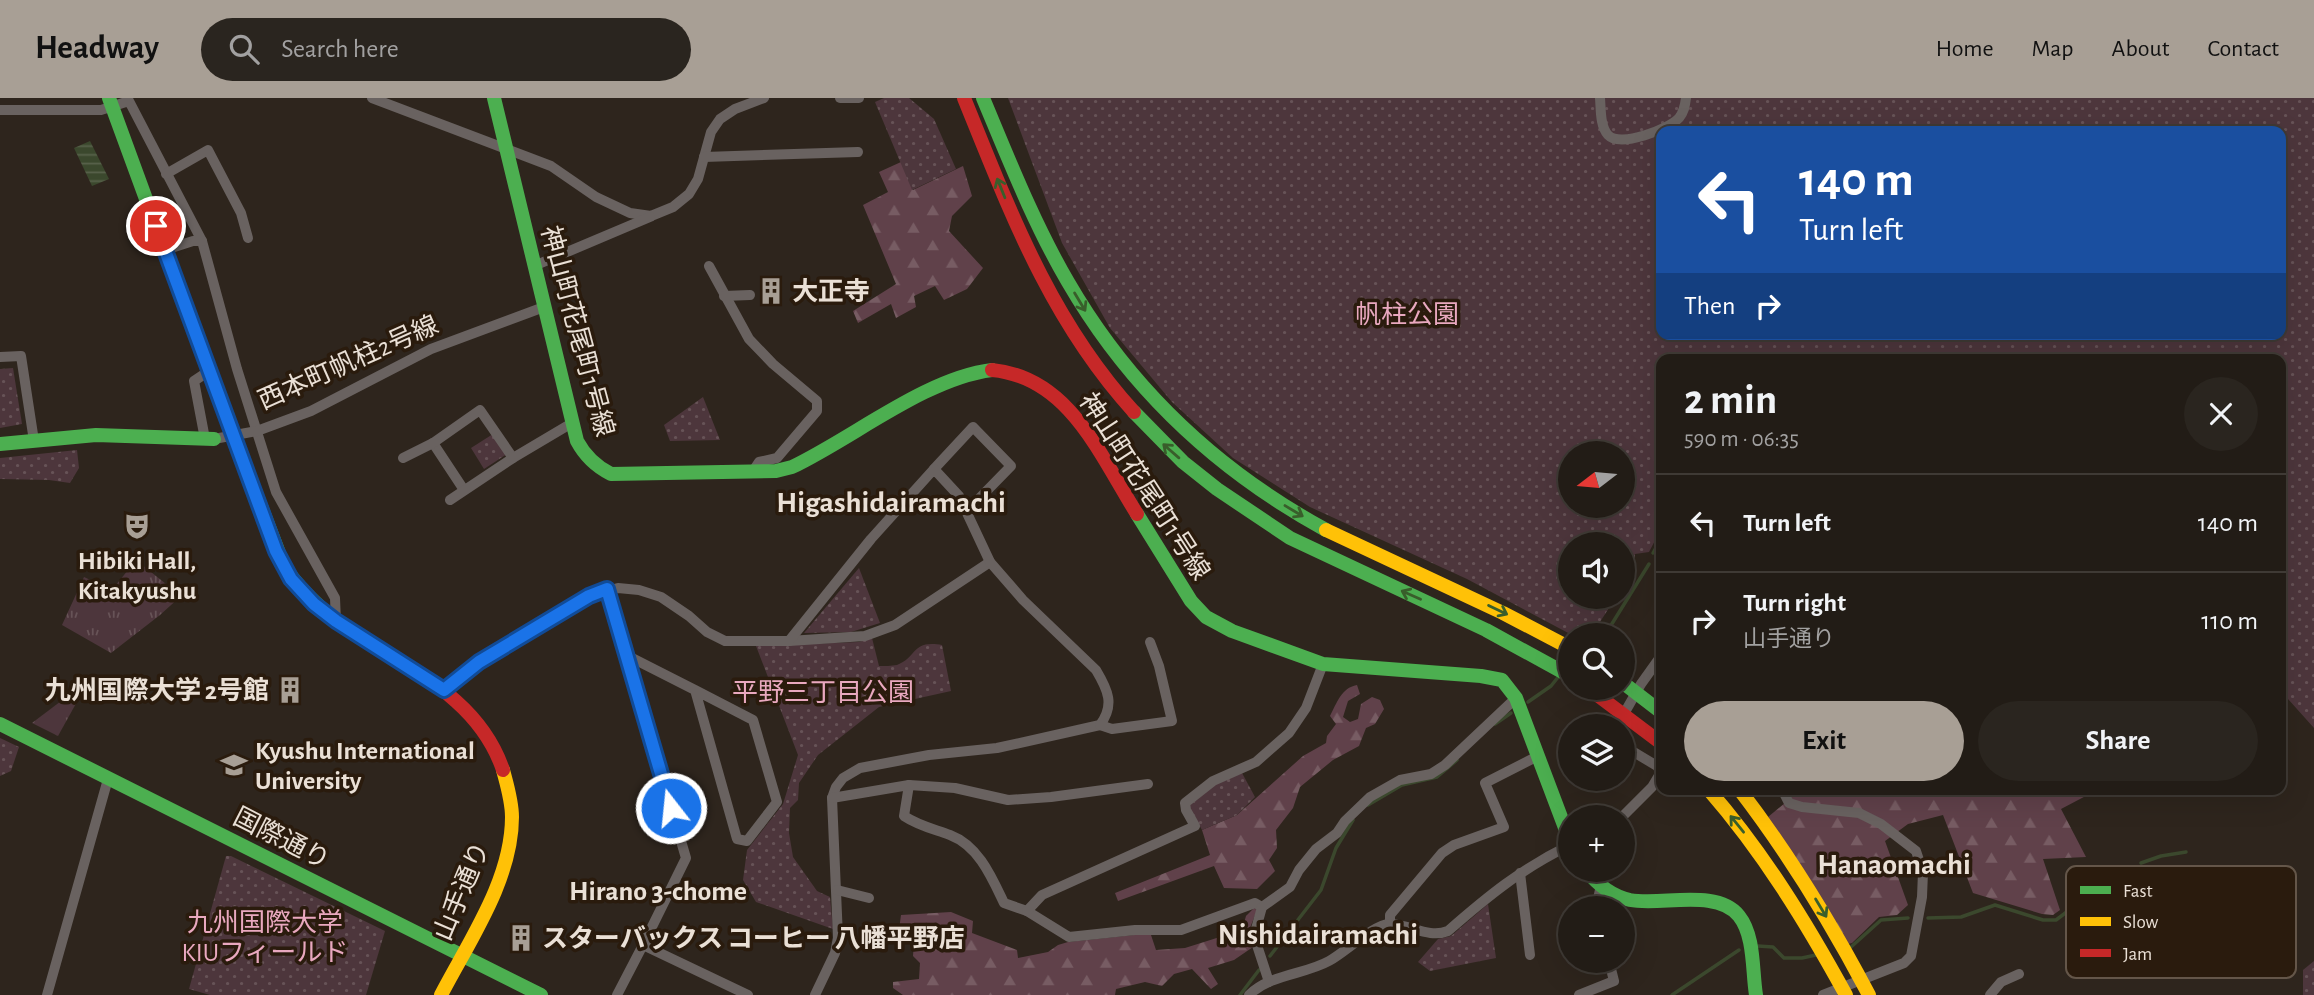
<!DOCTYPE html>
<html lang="en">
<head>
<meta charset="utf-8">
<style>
  :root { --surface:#221c16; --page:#2a251f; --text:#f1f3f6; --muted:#a2a1a1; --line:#3f3a35; --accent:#a89f95 }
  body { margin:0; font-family:"Alegreya Sans","Noto Sans JP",sans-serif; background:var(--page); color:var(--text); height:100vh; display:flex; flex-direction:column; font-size:26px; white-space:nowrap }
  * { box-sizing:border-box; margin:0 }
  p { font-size:23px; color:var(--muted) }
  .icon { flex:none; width:38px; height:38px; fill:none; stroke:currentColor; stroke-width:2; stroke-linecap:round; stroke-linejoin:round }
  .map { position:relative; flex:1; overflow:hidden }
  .details { position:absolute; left:1656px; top:256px; width:630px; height:441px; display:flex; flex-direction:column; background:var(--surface); border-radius:14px; box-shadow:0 7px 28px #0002,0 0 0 2px var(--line) }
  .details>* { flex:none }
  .banner { position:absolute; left:1656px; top:28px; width:630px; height:214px; border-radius:14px; box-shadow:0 7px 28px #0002,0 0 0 2px var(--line); background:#1a4fa0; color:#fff; overflow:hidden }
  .needle { width:46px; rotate:254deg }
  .controls { position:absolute; left:1558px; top:343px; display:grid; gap:14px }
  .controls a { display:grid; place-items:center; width:77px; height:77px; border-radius:50%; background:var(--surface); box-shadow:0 7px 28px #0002,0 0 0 2px var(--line); font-size:35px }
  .pin { position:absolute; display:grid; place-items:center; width:60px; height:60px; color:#fff; margin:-30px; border:4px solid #fff; border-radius:50%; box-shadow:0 2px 7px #0007 }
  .me { position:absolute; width:77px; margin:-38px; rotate:344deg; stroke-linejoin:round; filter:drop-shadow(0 0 5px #0008) }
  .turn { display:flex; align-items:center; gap:24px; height:147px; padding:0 28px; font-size:32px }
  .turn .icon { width:91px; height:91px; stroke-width:2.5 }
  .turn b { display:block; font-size:49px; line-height:60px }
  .then { display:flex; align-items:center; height:66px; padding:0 28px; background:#0003; gap:14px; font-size:26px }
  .round { display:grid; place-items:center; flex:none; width:74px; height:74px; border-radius:37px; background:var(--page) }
  .headline { display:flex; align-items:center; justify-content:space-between; height:119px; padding:0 28px }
  h1 { font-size:42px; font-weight:700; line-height:52px }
  .primary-button { display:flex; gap:14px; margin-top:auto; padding:14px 28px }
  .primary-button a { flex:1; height:80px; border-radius:42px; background:var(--accent); color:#111; font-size:28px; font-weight:700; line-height:80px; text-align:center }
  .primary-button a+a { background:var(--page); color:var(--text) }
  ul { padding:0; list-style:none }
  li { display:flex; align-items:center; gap:21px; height:98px; padding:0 28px; border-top:2px solid var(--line) }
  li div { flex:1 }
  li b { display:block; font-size:26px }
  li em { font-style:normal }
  header { display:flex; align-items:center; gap:42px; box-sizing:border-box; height:98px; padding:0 35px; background:var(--accent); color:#111 }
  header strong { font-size:33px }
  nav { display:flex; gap:38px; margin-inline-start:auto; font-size:24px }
  .search { width:490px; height:63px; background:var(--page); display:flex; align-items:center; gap:18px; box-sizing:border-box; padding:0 24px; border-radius:38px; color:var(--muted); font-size:26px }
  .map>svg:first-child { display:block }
  .grass { fill:url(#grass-tufts) }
  .forest { fill:url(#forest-firs) }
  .park { fill:url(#park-dots); fill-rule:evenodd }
  .water { fill:url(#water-rules) }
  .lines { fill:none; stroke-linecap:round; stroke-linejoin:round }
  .stream { stroke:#3b482d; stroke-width:3.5 }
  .street { stroke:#696260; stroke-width:10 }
  .fast { stroke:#4caf50; stroke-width:14 }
  .slow { stroke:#ffc107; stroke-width:14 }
  .jam { stroke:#c62828; stroke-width:14 }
  .oneway { stroke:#395e2b }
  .route-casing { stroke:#114b97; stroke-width:18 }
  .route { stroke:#1a73e8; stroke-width:12 }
  .labels { text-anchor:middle; stroke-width:7; stroke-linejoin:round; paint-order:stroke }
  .poi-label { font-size:26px; font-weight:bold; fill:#eae0d6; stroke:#2a1b0d; text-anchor:start }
  .park-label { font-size:26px; fill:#e9a8bf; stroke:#2a1b0d }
  .street-label { font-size:26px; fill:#eae0d6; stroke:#2a1b0d }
  .neighbourhood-label { font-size:28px; font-weight:bold; fill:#eae0d6; stroke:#2a1b0d }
  .quarter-label { font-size:30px; font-weight:bold; fill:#eae0d6; stroke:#2a1b0d }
  .key { fill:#2a1b0d; stroke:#645649; stroke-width:2 }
  .key-label { font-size:19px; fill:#eae0d6 }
</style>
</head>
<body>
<header>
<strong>Headway</strong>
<div class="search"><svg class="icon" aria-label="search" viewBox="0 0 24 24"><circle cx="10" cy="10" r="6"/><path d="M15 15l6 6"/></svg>Search here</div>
<nav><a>Home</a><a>Map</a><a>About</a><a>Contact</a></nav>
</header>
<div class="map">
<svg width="2314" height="897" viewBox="0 0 2314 897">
  <defs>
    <pattern id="grass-tufts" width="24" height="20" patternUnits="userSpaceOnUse" patternTransform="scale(1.75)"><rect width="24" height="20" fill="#4d363c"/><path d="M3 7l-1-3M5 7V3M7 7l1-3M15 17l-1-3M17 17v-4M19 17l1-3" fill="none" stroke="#675357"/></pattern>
    <pattern id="forest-firs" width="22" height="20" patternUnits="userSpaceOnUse" patternTransform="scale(1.75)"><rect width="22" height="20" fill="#60414a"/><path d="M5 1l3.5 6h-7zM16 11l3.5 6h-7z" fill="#775c63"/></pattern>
    <pattern id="park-dots" width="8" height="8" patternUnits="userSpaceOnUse" patternTransform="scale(1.75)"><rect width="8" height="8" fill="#4d363c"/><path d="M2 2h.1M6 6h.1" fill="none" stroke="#675357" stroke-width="1.8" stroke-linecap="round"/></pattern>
    <pattern id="water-rules" width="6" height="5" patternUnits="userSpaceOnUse" patternTransform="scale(1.75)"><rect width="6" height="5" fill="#3b482d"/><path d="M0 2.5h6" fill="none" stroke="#58624b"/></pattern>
  </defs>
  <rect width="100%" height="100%" fill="#2e251d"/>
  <!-- grass -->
  <g class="grass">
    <path d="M 136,462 L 181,498 L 160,517 L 111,555 L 62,527 L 84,479 L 112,492 Z"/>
    <path d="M 89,582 L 58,638 L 32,625 Z"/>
  </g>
  <!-- forest -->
  <g class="forest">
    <path d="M 901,64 L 913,92 L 963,68 L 972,98 L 952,118 L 949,133 L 983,170 L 967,191 L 944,202 L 935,188 L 914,198 L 916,209 L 896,220 L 891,206 L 858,225 L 853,213 L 896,186 L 863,107 L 888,94 L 879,74 Z"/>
    <path d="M 1357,587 L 1360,596 L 1348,603 L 1343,619 L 1350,624 L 1358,621 L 1361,606 L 1372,599 L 1380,602 L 1384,611 L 1375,626 L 1366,630 L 1359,648 L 1333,662 L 1300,689 L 1293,710 L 1276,732 L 1277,750 L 1269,762 L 1275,773 L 1257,791 L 1224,790 L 1214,768 L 1118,803 L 1115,795 L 1210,757 L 1202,732 L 1237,717 L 1303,658 L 1326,645 L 1327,638 L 1336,626 L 1330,618 C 1337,605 1341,590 1357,587 Z"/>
    <path d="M 1802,691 L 2099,691 L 2061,711 L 2086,759 L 2043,761 L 2060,812 L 2053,817 L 2042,816 L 1973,795 L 1943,717 L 1908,726 L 1885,743 L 1908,807 L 1897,817 L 1879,819 L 1852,845 L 1848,846 L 1768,719 Z"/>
    <path d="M 1254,810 L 1257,812 L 1248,835 L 1253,849 L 1234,862 L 1208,870 L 1218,886 L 1211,891 L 1192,871 L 1174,876 L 1162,888 L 1145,884 L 1116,891 L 1115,897 L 903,897 L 893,890 L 893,884 L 919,881 L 920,865 L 913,858 L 914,844 L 899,832 L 901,817 L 951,814 L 973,823 L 972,835 L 1017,852 L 1018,860 L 1048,854 L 1058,847 L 1068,844 L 1134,837 L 1151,837 L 1156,852 L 1185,850 L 1242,832 L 1246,818 Z"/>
  </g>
  <!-- park -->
  <g class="park">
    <path d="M 884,0 L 909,0 L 934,21 L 956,71 L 912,92 L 875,4 Z"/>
    <path d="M 1008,0 L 2314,0 L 2314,630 L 2280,592 L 2280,261 L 1661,261 L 1661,431 L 1649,454 L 1635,456 L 1633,472 L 1622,489 L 1622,446 L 1570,446 L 1570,499 L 1616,499 L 1600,524 L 1586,537 L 1572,537 L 1467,481 L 1310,409 L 1233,360 L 1172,304 L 1110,230 L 1062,145 ZM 1661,33 L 2280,33 L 2280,236 L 1661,236 ZM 1570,355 L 1622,355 L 1622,408 L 1570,408 Z"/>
    <path d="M 13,270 L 22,326 L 0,330 L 0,271 Z"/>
    <path d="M 703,299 L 720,342 L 670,343 L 664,327 Z"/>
    <path d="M 493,336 L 507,356 L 484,371 L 471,350 Z"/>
    <path d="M 77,352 L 79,370 L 70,385 L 49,382 L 0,381 L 0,360 Z"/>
    <path d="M 859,470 L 880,525 L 851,534 L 804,535 Z"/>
    <path d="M 872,540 L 879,568 C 884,568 892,568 897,567 C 918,559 911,542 942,547 L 951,593 L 879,609 L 818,657 L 799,685 L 798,702 L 790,710 L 789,735 L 793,759 L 817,793 L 830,799 L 833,831 L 756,804 L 743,782 L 747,752 L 783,706 L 798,657 L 756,548 L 859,544 Z"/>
    <path d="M 0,640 L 19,649 L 11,673 L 0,678 Z"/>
    <path d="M 1242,675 L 1255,699 L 1237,717 L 1202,732 L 1189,708 L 1217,685 Z"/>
    <path d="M 226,758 L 231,758 L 385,833 L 366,897 L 210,897 L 189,891 Z"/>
    <path d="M 1488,806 L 1496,860 L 1430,873 L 1418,864 L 1438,841 L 1451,838 Z"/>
    <path d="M 2314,863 L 2314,897 L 2303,897 L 2303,872 Z"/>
  </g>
  <!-- water -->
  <path class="water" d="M 90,43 L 109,81 L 92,88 L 74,50 Z"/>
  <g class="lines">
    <!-- stream -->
    <g class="stream">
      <path d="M 1653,455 L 1661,441"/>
      <path d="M 1605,537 L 1649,466"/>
      <path d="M 1528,604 L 1551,588 L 1559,578"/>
      <path d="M 1495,626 L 1511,615"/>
      <path d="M 1368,707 L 1402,687 L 1437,679 L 1457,662"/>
      <path d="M 2141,765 L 2161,758 L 2186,754"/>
      <path d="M 1928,820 L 1961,819 L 1995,807 L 2043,822 L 2056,822 L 2124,771 L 2130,769"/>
      <path d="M 1758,848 L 1773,849 L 1784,860 L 1802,860 L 1816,857"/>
      <path d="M 1851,849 L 1881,822 L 1908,820"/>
      <path d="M 1270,858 L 1321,792 L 1336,750 L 1353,722"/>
      <path d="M 1240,897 L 1259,872"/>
      <path d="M 1672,897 L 1739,852"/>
    </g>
    <!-- street -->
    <g class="street">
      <path d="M 372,0 L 551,68 L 596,99 L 630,115 L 651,118 L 673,109 L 689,96 L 698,81 L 711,34 L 720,21 L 735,11 L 764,0"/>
      <path d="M 840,0 L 859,0"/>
      <path d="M 1600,0 C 1601,12 1600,28 1608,37 C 1620,50 1669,31 1679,20 C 1684,14 1685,8 1686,0"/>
      <path d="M 0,12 L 101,12 L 129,3 L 202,143 L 237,271 L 276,394 L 335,500 L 336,523"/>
      <path d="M 704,59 L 858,54"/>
      <path d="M 166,76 L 208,52 L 241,115 L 248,140"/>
      <path d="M 165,152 L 193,143 L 202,143"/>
      <path d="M 534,168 L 650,119"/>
      <path d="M 709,168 L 749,241 L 773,266 L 817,303 L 817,313 L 777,360 L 759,364 L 753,373"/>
      <path d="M 724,198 L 750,197"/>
      <path d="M 0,259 L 21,258 L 34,343"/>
      <path d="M 205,341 L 194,283 L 209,273"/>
      <path d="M 214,341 L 257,333 L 311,313 L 431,251 L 544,209"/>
      <path d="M 433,345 L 464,392"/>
      <path d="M 403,360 L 433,345 L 480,312 L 513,360"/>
      <path d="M 934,371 L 973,329 L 1011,368 L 967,413"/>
      <path d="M 450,402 L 513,360 L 572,325"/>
      <path d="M 607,491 L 686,760 L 643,847"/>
      <path d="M 789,543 L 865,538 L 895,527 L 990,464"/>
      <path d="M 628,558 L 695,592 L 737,741 L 747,743 L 777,704 L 753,622 L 695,592"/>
      <path d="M 444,591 L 479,564 L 589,498 L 618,490 L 639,492 L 661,499 L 689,518 L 707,534 L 725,543 L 789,543 L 871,441 L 934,371 L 959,398 L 990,464 L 1023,502 L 1096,572 C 1108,592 1115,607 1100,627 L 997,650 L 929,657 L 860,670 L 843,680 L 836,689 L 832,700 L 838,840 L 835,855 L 815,897"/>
      <path d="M 1100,627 L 1112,631 L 1172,623 L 1159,568 L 1150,544"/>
      <path d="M 1617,628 L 1641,586 L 1661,558"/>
      <path d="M 1622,647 L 1657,668 L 1661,674 L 1652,689 L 1622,719"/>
      <path d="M 909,687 L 904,718 C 919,728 934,731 950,737 C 979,748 992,780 1004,805 L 1027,813 L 1069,839 L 1135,832 L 1181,832 L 1255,805 L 1262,809"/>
      <path d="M 1782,691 L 1789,705 L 1802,709 L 1859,715 L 1881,726 L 1916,753 L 1923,774 L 1922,799 L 1911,858 L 1904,865 L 1823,897"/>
      <path d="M 832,700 L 909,687 L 955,690 L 1008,702 L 1051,699 L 1148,686"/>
      <path d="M 1520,775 L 1530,857"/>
      <path d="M 837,792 L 869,800"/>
      <path d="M 1596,810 L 1601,787"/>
      <path d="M 1027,813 L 1042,797 L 1195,728 L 1186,712 L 1185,705 L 1213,683 L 1256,664 L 1289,635 L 1306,610 L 1323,566"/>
      <path d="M 1390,826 L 1390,817 L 1442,755 L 1454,747 L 1504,729 L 1485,685 L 1538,658"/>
      <path d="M 1269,884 L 1254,838 L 1262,809 L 1290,789 L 1299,772 L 1316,751 L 1337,735 L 1345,723 L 1370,699 L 1400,682 L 1431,676 L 1445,667 L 1516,600"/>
      <path d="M 47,897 L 108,681"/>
      <path d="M 617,897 L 643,847 L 748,897"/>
      <path d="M 1249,897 C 1270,876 1304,877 1329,863 C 1344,855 1375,826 1389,826 C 1410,826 1428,841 1448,833 C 1488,798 1521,771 1570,747"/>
      <path d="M 1579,897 L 1614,883 L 1609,863"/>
      <path d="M 1990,897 L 2001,884 L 2019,876"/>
    </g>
    <!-- fast -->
    <g class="fast">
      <path d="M 109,0 L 209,273 L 284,468 C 306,501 335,523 369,544"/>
      <path d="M 494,0 L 577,343 C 585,358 595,368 611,376 L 776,373 L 792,369 C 853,340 926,280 992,272"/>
      <path d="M 983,0 C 1009,62 1034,126 1068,184 C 1130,291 1218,373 1326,432"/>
      <path d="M 1134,314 L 1183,364 L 1217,391 L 1290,440 L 1486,532 L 1570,578"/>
      <path d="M 0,346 L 96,337 L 214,341"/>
      <path d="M 1137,416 L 1191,503 L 1206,519 L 1232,533 L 1323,566 L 1481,578 L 1502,582 L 1516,600 L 1570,743"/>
      <path d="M 1622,584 L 1661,614"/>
      <path d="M 0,626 L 541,897"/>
      <path d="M 1586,772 C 1597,786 1612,798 1630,802 C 1661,808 1717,790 1739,818 C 1755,838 1752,873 1756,897"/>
    </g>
    <!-- slow -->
    <g class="slow">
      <path d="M 1326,432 L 1503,515 L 1570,550"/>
      <path d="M 1708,691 C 1763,754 1806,824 1846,897"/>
      <path d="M 1739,691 C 1789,756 1831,825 1869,897"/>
      <path d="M 441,897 C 469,843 512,782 512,719 C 512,703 507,687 503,672"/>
    </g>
    <!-- jam -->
    <g class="jam">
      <path d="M 964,0 C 1010,113 1050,222 1134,314"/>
      <path d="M 992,272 C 1069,279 1100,357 1137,416"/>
      <path d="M 369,544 C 423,578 481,607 503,672"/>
      <path d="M 1588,590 L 1661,645"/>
    </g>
  </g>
  <!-- one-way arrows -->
  <defs><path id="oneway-shaft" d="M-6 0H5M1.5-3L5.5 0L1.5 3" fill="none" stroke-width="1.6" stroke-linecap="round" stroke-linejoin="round" transform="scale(1.75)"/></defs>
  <g class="oneway">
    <use href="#oneway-shaft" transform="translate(1001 90) rotate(-112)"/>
    <use href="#oneway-shaft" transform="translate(1080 204) rotate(59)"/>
    <use href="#oneway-shaft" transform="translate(1171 353) rotate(-139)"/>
    <use href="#oneway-shaft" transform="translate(1294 413) rotate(31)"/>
    <use href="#oneway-shaft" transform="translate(1411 497) rotate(-156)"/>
    <use href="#oneway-shaft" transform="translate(1498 512) rotate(26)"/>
    <use href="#oneway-shaft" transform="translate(1737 726) rotate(-129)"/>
    <use href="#oneway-shaft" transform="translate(1821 810) rotate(59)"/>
  </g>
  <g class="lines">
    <defs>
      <path id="route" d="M 156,128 L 276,453 L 291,481 L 314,506 L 336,523 L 444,592 L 479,564 L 589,498 L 607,491 L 671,710"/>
    </defs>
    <!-- route casing -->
    <use href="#route" class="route-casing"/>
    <!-- route -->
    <use href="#route" class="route"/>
  </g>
  <!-- icons -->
  <defs>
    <symbol id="building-bare" viewBox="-9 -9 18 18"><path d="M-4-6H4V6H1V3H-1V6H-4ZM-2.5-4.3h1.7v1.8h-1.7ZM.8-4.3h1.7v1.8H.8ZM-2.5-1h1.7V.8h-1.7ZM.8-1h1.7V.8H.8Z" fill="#a89f95" stroke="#2a1b0d" stroke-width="2.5" paint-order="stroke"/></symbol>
    <symbol id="theatre-bare" viewBox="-9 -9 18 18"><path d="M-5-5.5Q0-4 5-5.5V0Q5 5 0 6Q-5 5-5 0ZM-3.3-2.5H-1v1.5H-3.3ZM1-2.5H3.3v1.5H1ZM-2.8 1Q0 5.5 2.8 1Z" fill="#a89f95" stroke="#2a1b0d" stroke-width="2.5" paint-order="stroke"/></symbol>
    <symbol id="university-bare" viewBox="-9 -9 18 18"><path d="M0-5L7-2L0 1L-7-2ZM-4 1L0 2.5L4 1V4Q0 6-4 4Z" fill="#a89f95" stroke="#2a1b0d" stroke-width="2.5" paint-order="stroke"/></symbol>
  </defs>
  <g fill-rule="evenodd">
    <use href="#building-bare" x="752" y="174" width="38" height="38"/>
    <use href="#theatre-bare" x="118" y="409" width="38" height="38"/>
    <use href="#building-bare" x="271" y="573" width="38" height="38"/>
    <use href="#university-bare" x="215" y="648" width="38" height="38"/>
    <use href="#building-bare" x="502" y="821" width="38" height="38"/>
  </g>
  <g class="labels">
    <!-- poi labels -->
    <g class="poi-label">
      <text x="792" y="202">大正寺</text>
      <text x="137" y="471" text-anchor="middle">Hibiki Hall,<tspan x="137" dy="30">Kitakyushu</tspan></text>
      <text x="269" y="601" text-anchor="end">九州国際大学 2号館</text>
      <text x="255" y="661">Kyushu International<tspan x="255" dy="30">University</tspan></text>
      <text x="542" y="849">スターバックス コーヒー 八幡平野店</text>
    </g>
    <!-- park labels -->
    <g class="park-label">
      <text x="1407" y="225">帆柱公園</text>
      <text x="823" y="603">平野三丁目公園</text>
      <text x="265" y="833">九州国際大学<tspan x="265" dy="30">KIUフィールド</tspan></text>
    </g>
    <!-- street labels -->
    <g class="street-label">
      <text transform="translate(578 233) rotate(75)" y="9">神山町花尾町1号線</text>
      <text transform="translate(348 264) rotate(-24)" y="9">西本町帆柱2号線</text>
      <text transform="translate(1145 388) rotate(57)" y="9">神山町花尾町1号線</text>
      <text transform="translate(282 740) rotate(27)" y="9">国際通り</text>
      <text transform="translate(461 793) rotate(-67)" y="9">山手通り</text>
    </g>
    <!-- neighbourhood labels -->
    <g class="neighbourhood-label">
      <text x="658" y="802">Hirano 3-chome</text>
    </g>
    <!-- quarter labels -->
    <g class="quarter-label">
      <text x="891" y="414">Higashidairamachi</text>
      <text x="1894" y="776">Hanaomachi</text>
      <text x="1318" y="846">Nishidairamachi</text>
    </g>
  </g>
  <!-- legend -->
  <rect x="2066" y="768" width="230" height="112" rx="10" class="key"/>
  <rect x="2080" y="788" width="31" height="8" fill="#4caf50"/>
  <rect x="2080" y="819" width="31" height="9" fill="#ffc107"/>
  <rect x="2080" y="851" width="31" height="8" fill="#c62828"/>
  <g class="key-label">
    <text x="2123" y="799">Fast</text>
    <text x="2123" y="830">Slow</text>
    <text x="2123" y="862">Jam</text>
  </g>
</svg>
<div class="controls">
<a><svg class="needle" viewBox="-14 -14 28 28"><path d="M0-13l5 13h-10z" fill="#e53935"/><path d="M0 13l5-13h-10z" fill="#a2a1a1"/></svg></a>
<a><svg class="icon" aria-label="sound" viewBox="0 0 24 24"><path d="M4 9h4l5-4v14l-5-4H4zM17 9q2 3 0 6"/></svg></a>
<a><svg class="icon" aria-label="search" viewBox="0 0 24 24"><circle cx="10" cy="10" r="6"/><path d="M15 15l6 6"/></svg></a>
<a><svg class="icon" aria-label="layers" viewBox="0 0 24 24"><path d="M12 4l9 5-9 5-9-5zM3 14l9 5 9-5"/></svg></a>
<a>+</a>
<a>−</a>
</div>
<div class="pin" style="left:156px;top:128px;background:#d93025"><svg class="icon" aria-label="arrive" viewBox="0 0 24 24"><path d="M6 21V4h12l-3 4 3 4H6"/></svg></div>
<svg class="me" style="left:671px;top:710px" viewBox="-20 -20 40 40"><circle r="17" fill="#1a73e8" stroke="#fff" stroke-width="3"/><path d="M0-11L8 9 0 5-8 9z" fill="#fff"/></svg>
<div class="banner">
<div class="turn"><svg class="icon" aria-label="left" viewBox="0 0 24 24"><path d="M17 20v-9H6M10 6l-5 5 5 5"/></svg><div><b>140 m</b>Turn left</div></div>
<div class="then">Then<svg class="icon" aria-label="right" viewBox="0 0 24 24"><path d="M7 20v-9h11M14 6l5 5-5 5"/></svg></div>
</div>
<section class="details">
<div class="headline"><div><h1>2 min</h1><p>590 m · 06:35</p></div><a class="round"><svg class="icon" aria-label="close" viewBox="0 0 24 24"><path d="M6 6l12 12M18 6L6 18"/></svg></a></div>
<ul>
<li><svg class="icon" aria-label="left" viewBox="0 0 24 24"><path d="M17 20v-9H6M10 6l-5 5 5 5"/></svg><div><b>Turn left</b></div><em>140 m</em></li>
<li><svg class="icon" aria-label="right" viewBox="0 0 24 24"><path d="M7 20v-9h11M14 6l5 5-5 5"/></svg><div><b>Turn right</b><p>山手通り</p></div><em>110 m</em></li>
</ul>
<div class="primary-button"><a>Exit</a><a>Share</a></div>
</section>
</div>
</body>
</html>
